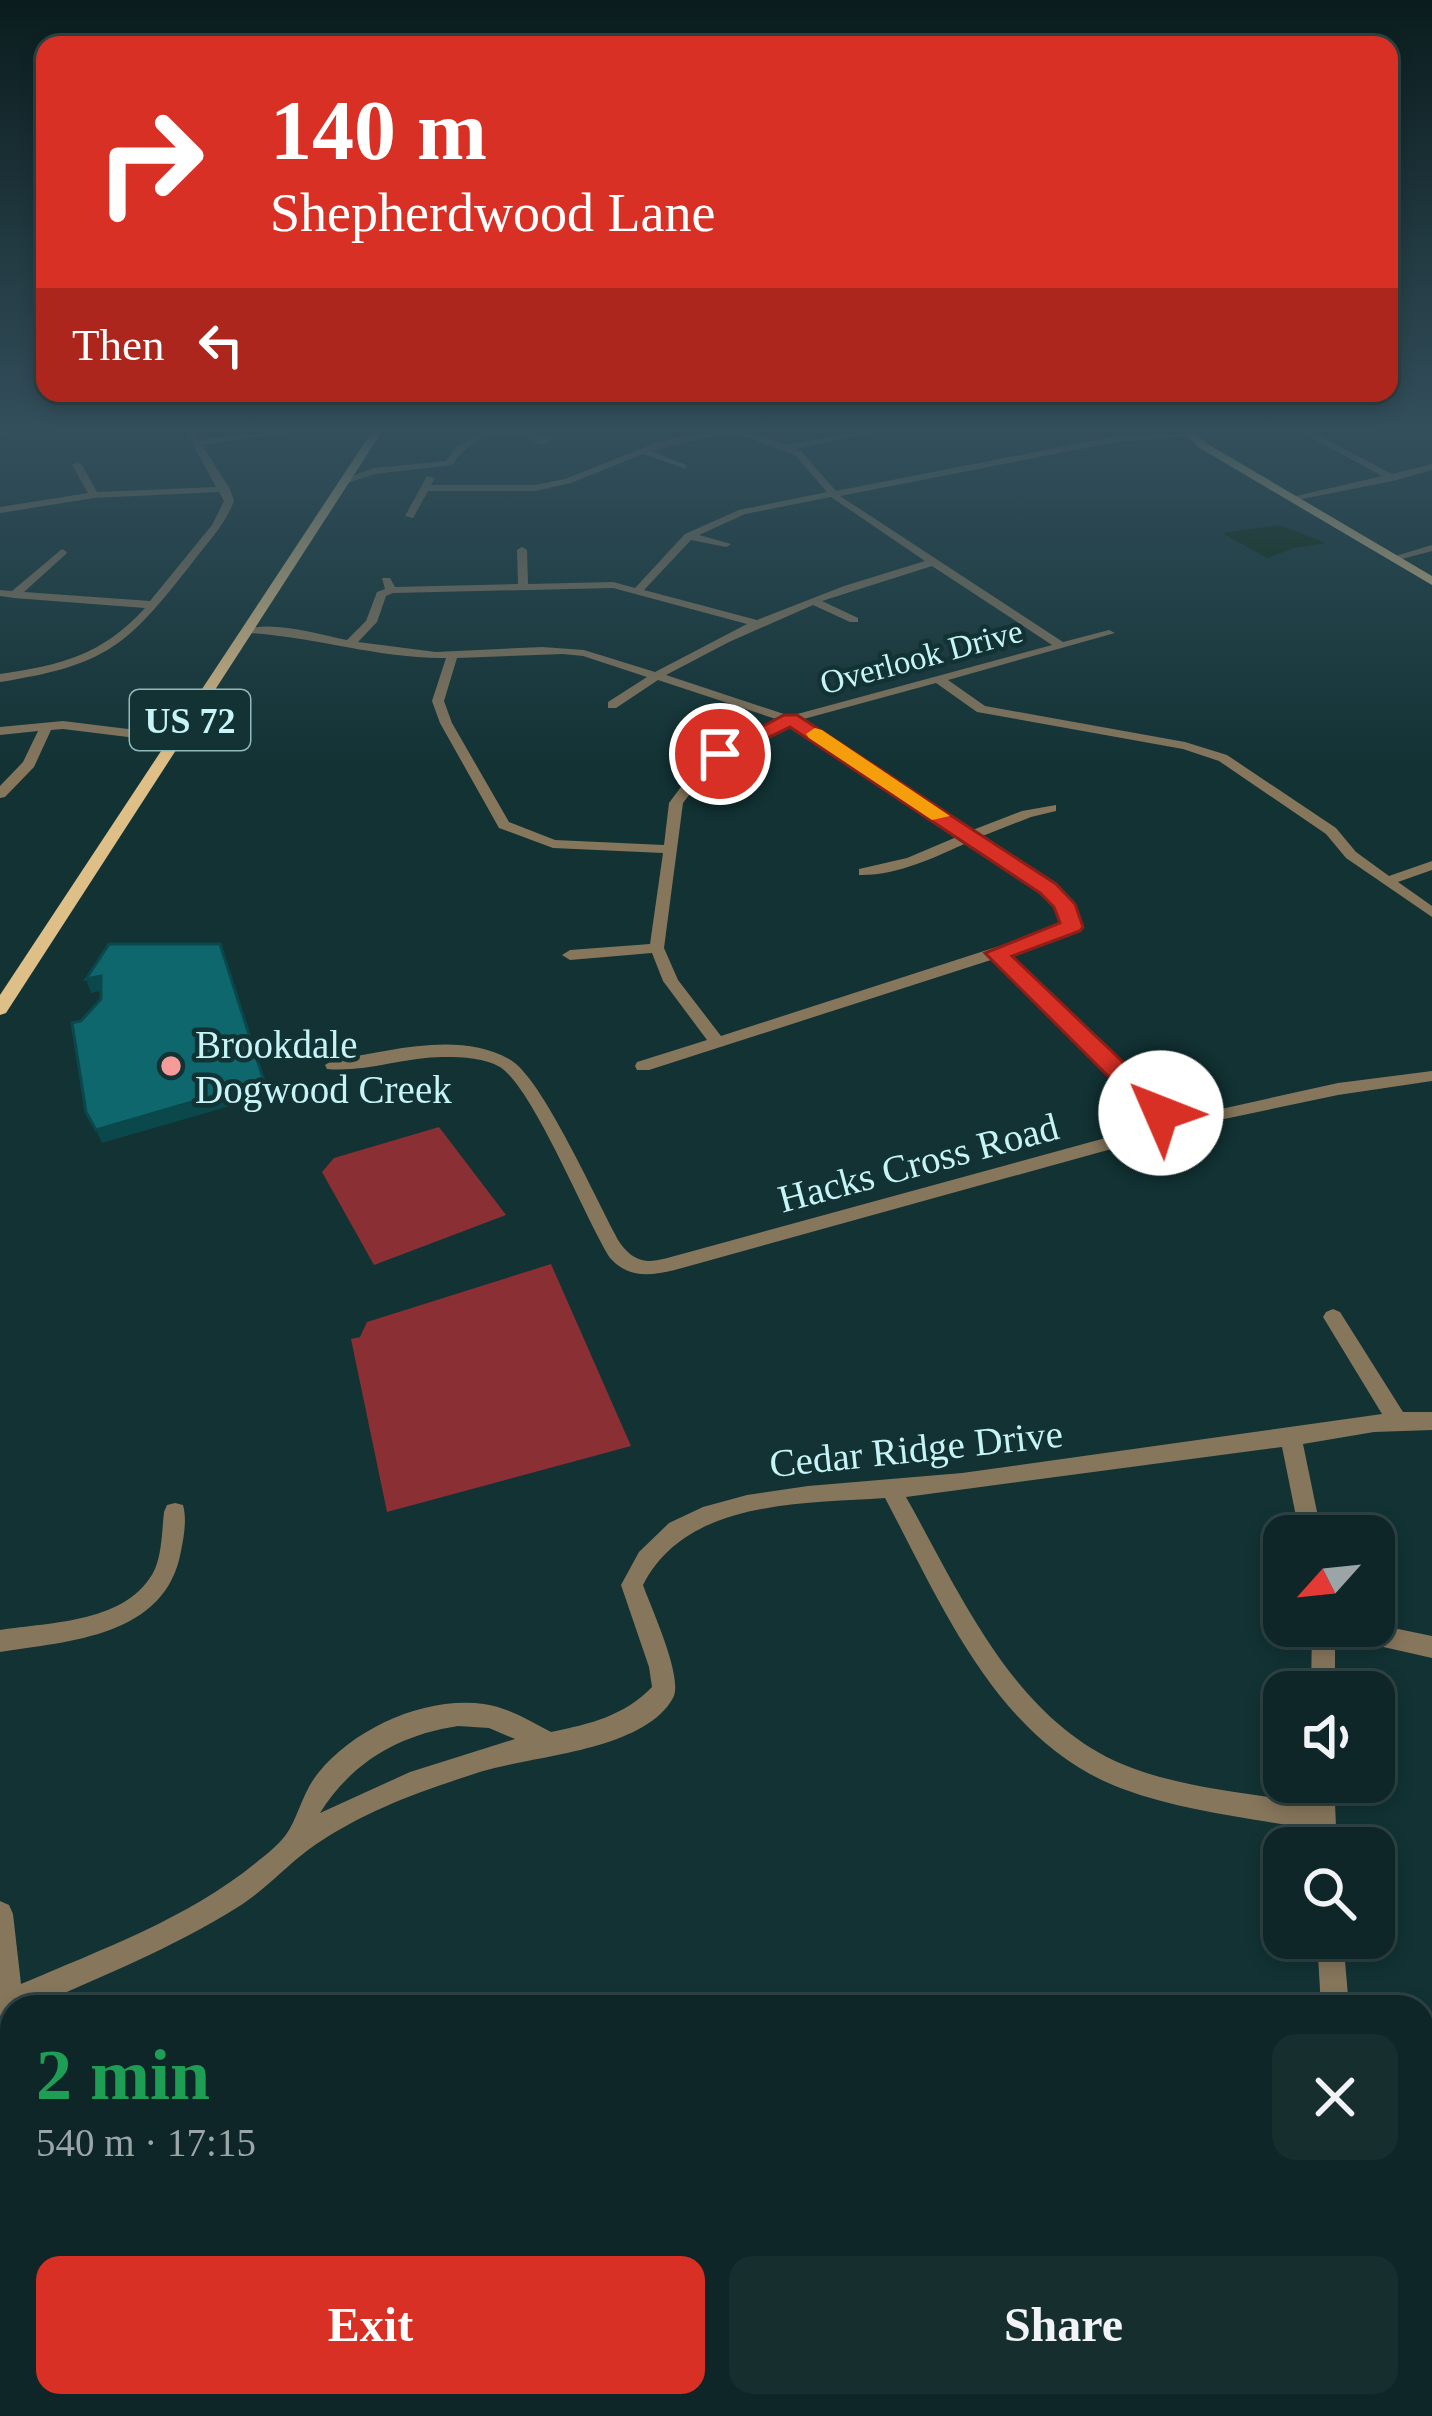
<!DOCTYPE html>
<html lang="en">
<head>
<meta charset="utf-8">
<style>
  :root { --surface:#0e2627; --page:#172e2f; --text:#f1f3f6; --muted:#9ba5a7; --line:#2e4344; --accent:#d93025 }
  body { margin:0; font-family:Georgia,serif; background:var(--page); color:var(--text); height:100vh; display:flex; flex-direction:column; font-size:45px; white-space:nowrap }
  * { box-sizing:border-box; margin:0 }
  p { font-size:39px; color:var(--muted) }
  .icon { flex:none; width:66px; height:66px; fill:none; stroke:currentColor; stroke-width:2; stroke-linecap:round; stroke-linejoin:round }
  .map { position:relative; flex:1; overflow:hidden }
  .details { position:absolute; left:0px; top:1995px; width:1434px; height:423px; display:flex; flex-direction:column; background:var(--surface); border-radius:36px 36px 0 0; box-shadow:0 6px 18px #0003,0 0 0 3px var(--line) }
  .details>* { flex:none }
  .top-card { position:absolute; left:36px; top:36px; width:1362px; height:366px; border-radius:24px; box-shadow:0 6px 18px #0003,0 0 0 3px var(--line); background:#d93025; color:#fff; overflow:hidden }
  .needle { width:78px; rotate:243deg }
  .tools { position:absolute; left:1263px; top:1515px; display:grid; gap:24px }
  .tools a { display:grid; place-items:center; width:132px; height:132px; border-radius:24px; background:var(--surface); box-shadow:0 6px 18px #0003,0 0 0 3px var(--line); font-size:60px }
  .pin { position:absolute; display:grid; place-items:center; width:102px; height:102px; color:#fff; margin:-51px; border:6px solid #fff; border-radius:50%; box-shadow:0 3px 12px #0007 }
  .me { position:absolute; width:132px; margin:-66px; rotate:314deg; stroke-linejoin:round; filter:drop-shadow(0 0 9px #0008) }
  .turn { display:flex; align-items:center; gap:42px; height:252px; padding:0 36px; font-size:54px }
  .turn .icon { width:156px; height:156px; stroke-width:2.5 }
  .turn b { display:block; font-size:84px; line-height:102px }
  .then { display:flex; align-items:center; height:114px; padding:0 36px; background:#0003; gap:24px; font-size:45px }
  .round { display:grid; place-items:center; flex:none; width:126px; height:126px; border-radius:24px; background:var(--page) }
  .overview { display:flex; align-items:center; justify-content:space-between; height:204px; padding:0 36px }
  h1 { font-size:72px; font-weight:700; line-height:90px; color:#1e9e55 }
  .cta { display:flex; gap:24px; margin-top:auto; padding:24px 36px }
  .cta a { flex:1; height:138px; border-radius:24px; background:var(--accent); color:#fff; font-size:48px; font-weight:700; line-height:138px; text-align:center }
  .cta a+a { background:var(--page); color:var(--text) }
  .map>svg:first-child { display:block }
  .green { fill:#8a3035 }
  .water { fill:#012100 }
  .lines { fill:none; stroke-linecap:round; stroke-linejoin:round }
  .minor { fill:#86765c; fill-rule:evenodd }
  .major { fill:#dfbf88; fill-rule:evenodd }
  .shaded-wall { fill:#0a484c }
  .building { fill:#0e676c; stroke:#0a484c; stroke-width:3 }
  .route { fill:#d93025; stroke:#8d1f18; stroke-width:3 }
  .slow { fill:#f59e0b }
  .poi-dot { fill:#f59b9a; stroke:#123234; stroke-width:4.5 }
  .labels { text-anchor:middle; stroke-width:9; stroke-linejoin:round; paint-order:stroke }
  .far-street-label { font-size:33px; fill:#c7f5f7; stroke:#123234 }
  .shield { fill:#123234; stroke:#91babc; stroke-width:3 }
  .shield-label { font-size:36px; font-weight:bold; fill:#c7f5f7 }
  .poi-label { font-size:39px; fill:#c7f5f7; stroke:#123234; text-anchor:start }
  .street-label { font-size:39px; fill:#c7f5f7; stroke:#123234 }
</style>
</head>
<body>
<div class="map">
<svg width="1432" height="2416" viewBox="0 0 1432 2416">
  <rect width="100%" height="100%" fill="#123234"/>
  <!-- green -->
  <g class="green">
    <path d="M 439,1127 L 506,1215 L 374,1265 L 322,1172 L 334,1158 Z"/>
    <path d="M 551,1264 L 631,1446 L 387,1512 L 351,1339 L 360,1337 L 367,1322 Z"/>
  </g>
  <!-- water -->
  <path class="water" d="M 1280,525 L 1326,543 L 1294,548 L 1267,558 L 1222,533 Z"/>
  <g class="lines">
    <!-- minor -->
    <g class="minor">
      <path d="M 0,430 L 20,430 L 0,435 Z"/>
      <path d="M 185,430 L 193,430 L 199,440 L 284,430 L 294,432 L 202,445 L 230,489 L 234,501 C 225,525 207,543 192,563 C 127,646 107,665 0,682 L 0,674 C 62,665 102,655 145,608 L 14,598 L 0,596 L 0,590 L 12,591 L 62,549 L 67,552 L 66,554 L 24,592 L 150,601 L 212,525 L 224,501 L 219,492 L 94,498 L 0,513 L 0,507 L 88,493 L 72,465 L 77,462 L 82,465 L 97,492 L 216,487 Z"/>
      <path d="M 485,430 L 518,430 L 559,437 L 541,445 C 506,425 476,432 452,465 L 374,474 L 345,484 L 340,481 L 373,468 L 446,461 L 456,447 Z"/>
      <path d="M 716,430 L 743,430 L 786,445 L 866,430 L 884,430 L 795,449 L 801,451 L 836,491 L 1116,436 L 1192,432 L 1189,437 L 1116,442 L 840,496 L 1063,642 L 1109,630 L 1115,633 L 948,680 L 985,706 L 1185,742 L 1227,755 L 1336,828 L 1356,852 L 1389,876 L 1432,861 L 1432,870 L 1398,882 L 1432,906 L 1432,917 L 1346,858 L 1326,834 L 1219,761 L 1183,749 L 977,712 L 936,683 L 800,720 L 970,831 L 1022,811 L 1056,805 L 1056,811 L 1031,817 L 980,837 L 1053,885 L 1072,905 L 1079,927 L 1068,935 L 1007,955 L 1176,1119 L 1338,1083 L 1432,1071 L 1432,1081 L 1338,1095 L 1205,1123 L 682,1268 C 655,1275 631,1281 610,1258 C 585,1218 533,1088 500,1067 C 485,1058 463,1057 446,1057 C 408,1056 364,1073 327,1069 L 325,1065 L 333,1060 C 387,1052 458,1030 509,1059 C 542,1076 598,1205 620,1243 C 639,1269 655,1261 682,1254 L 1160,1123 L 994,959 L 649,1070 L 637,1070 L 635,1066 L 637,1062 L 707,1040 L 663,981 L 652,953 L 570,960 L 562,955 L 570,950 L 650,944 L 663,853 L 553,848 L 499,828 L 440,723 L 432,701 L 446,658 C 380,659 315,637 249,633 L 243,630 C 272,620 317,634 347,640 L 366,621 L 377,592 L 385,589 L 382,578 L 390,578 L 395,587 L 518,584 L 517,550 L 522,547 L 527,550 L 528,584 L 613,582 L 635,588 L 685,534 L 739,510 L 827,492 L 795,455 L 732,432 L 651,451 L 686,465 L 686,469 L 643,454 L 571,483 L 535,491 L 428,491 L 413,518 L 405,516 L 427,476 L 435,478 L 431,485 L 535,485 L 565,479 L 658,442 ZM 831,497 L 925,561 L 844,586 L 757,620 L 644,590 L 691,540 L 726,547 L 731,544 L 699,535 L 745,514 ZM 932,566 L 1052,645 L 790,716 L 666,675 L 729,642 L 813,605 L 850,622 L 858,622 L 858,618 L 822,601 ZM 613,588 L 747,624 L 655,672 L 584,650 L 542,647 L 436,652 L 358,642 L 377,622 L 386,596 L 393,593 ZM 563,654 L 583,656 L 647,677 L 608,702 L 608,708 L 616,708 L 658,680 L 779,720 L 726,745 L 698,764 L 669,803 L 664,845 L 555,840 L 509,822 L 452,723 L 444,701 L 457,658 ZM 789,724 L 959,836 L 907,858 L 859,869 L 859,875 C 897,876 935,857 969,842 L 1043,891 L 1058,906 L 1064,925 L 721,1036 L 678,980 L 664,948 L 683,803 L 708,770 L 734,751 Z"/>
      <path d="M 1297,430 L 1308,430 L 1392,474 L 1432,464 L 1432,470 L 1393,481 L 1292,501 L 1292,497 L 1382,476 Z"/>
      <path d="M 1432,545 L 1432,551 L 1394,561 L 1389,558 Z"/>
      <path d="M 63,721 L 177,735 L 183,739 L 177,743 L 63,729 L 51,730 L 34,767 L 5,797 L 0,798 L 0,786 L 23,762 L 38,731 L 0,735 L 0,727 Z"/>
      <path d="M 1333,1309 L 1340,1312 L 1403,1412 L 1432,1412 L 1432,1430 L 1374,1432 L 1303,1444 L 1322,1536 L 1300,1536 L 1282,1447 L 906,1497 C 960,1593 1013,1718 1122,1764 C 1180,1788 1248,1793 1310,1803 L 1310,1782 L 1334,1782 L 1337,1848 L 1311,1848 L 1311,1829 C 1248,1818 1183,1811 1123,1789 C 998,1743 943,1607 885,1498 C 802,1504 687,1499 643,1585 C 651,1608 684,1678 673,1698 C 647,1745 556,1754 508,1765 C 487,1769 467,1776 447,1783 C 399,1799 349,1820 308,1850 C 284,1868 264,1891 238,1907 C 173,1948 102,1976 33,2007 L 12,2007 L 12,2017 L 0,2022 L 0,1901 L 9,1905 L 13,1914 L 21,1984 C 102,1949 189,1918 258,1861 C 267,1854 278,1845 285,1836 C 298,1819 302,1792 319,1772 C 356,1727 426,1696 484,1704 C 507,1707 530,1721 551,1732 C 590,1724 624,1716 652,1687 L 649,1667 L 621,1585 L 639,1552 L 669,1523 L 703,1507 L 747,1495 L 808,1486 L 962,1473 L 1382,1414 L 1323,1317 L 1326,1312 ZM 458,1726 L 489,1728 L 515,1739 L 410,1772 L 320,1813 C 352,1762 399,1735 458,1726 Z"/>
      <path d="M 175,1503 L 183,1505 C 187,1519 184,1536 181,1551 C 166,1637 69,1641 0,1652 L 0,1630 C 51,1622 129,1623 155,1569 C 162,1552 162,1530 164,1512 L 167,1505 Z"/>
      <path d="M 1374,1624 L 1432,1636 L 1432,1658 L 1335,1636 L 1335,1692 L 1311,1692 L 1312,1626 L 1374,1626 Z"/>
      <path d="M 1317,1938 L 1343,1938 L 1349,2007 L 1321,2007 Z"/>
      <path d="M 1422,2308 L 1432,2313 L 1432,2356 L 1422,2351 Z"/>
      <path d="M 232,2406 L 272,2406 L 268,2416 L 228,2416 Z"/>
      <path d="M 866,2406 L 898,2406 L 902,2416 L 870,2416 Z"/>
    </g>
    <!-- major -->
    <g class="major">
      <path d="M 373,430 L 383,430 L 6,1013 L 0,1015 L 0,995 Z"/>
      <path d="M 1181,430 L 1192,430 L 1206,443 L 1432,576 L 1432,585 L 1198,447 Z"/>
    </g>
  </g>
  <!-- shaded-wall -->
  <g class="shaded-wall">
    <path d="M 101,976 L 106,990 L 91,993 L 86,979 Z"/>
    <path d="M 264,1081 L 268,1095 L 102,1143 L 96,1130 Z"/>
  </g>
  <!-- building -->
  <path class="building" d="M 109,944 L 220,944 L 264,1081 L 96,1130 L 86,1112 L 72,1023 L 81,1021 L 101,999 L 101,976 L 86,979 Z"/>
  <!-- sky -->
  <linearGradient id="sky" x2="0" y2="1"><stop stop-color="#0a1c1d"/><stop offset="0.56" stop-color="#334f5c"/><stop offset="1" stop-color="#334f5c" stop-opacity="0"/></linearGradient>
  <rect width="1432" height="768" fill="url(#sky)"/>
  <!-- route -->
  <path class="route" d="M 784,715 L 797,715 L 1056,884 L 1075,904 L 1083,927 L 1080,931 L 1012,956 L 1170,1107 L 1174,1113 L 1170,1120 L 1152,1120 L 985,953 L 1060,923 L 1054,907 L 1040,893 L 790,727 L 727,758 L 710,754 Z"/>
  <!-- slow -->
  <path class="slow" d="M 815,728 L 822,730 L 950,816 L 932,820 L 809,738 L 806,734 Z"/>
  <!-- markers -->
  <circle class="poi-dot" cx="171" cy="1066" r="12"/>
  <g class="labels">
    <!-- far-street labels -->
    <g class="far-street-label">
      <text transform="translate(921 656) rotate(-15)" y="12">Overlook Drive</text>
    </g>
    <!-- shield labels -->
    <rect class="shield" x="130" y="690" width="120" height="60" rx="9"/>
    <g class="shield-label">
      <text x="190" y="733">US 72</text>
    </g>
    <!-- poi labels -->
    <g class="poi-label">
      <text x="195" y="1058">Brookdale<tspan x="195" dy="45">Dogwood Creek</tspan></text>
    </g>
    <!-- street labels -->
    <g class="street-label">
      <text transform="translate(918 1162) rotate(-15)" y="14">Hacks Cross Road</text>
      <text transform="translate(916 1448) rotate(-6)" y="14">Cedar Ridge Drive</text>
    </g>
  </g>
</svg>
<div class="tools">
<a><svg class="needle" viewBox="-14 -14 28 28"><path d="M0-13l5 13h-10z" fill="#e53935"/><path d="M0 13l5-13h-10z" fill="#9ba5a7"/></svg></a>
<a><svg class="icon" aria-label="sound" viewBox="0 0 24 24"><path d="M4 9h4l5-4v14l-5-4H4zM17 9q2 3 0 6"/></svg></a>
<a><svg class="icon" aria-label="search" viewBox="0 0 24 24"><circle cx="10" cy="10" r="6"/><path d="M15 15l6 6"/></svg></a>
</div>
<div class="pin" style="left:720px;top:754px;background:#d93025"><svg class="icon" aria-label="arrive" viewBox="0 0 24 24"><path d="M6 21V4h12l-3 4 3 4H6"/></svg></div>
<svg class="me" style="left:1161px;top:1113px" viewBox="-20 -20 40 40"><circle r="19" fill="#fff"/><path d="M0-13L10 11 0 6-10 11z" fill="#d93025"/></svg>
<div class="top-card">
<div class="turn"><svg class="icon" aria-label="right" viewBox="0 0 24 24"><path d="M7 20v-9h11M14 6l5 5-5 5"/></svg><div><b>140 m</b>Shepherdwood Lane</div></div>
<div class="then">Then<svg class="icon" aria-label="left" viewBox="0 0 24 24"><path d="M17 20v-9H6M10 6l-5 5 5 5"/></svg></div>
</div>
<section class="details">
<div class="overview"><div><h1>2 min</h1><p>540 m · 17:15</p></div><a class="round"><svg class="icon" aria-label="close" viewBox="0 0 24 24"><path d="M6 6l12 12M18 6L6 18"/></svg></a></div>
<div class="cta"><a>Exit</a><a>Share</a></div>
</section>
</div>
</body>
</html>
